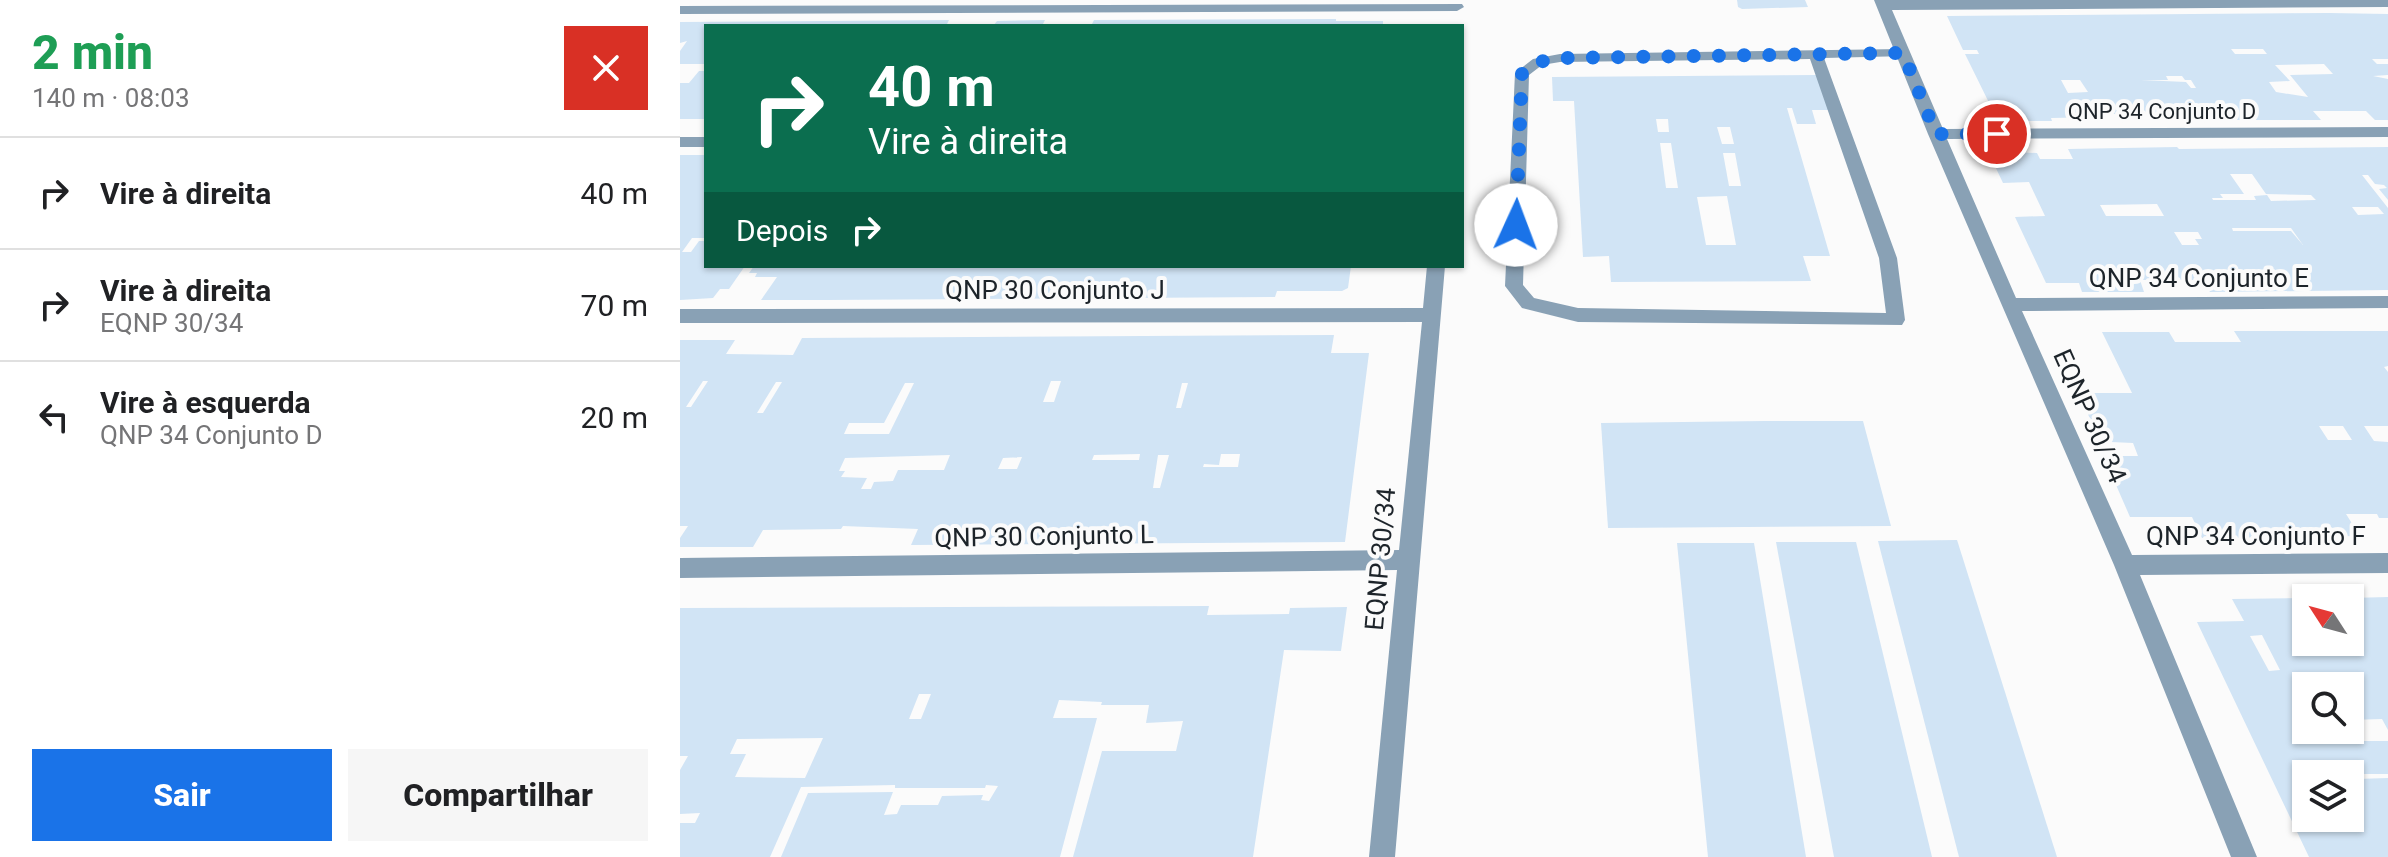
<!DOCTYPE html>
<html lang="pt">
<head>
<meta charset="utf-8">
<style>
  :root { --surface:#fff; --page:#f6f6f6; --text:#202124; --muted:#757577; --line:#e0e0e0; --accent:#1a73e8 }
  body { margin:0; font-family:Roboto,sans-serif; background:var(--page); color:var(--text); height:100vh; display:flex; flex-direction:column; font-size:30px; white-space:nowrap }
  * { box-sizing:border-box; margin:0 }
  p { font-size:26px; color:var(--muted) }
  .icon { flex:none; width:44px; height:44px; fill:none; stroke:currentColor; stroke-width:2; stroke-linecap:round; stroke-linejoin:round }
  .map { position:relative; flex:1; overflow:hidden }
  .details { display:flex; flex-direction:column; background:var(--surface); width:680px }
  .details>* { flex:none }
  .hud { position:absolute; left:24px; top:24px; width:760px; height:244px; border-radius:0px; box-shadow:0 2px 6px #0004; background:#0b6e4f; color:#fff; overflow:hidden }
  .needle { width:52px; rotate:306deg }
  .controls { position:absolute; left:1612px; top:584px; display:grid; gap:16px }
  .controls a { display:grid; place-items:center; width:72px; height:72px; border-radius:0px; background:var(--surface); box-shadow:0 2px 6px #0004; font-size:40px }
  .pin { position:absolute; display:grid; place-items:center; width:68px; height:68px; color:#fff; margin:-34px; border:4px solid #fff; border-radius:50%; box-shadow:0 2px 8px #0007 }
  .me { position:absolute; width:88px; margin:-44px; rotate:2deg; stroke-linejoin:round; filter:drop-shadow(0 0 6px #0008) }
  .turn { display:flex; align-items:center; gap:28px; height:168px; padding:0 32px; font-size:36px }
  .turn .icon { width:104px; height:104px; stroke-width:2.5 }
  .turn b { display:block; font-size:56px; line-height:68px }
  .then { display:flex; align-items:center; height:76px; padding:0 32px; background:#0003; gap:16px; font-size:30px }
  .round { display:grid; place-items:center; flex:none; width:84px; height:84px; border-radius:0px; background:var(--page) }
  .headline { display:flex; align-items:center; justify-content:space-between; height:136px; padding:0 32px }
  h1 { font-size:48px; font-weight:800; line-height:60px; color:#1e9e55 }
  .action { display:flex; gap:16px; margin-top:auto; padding:16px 32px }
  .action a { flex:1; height:92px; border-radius:0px; background:var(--accent); color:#fff; font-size:32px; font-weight:800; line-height:92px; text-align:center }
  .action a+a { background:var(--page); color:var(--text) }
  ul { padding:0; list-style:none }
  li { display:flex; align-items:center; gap:24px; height:112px; padding:0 32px; border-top:2px solid var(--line) }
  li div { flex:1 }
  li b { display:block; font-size:30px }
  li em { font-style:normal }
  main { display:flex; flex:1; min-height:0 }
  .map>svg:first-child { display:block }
  .building { fill:#d1e4f5; fill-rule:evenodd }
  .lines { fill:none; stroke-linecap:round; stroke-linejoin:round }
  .service { fill:#89a1b5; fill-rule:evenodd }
  .minor { fill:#89a1b5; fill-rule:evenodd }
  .route { stroke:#1a73e8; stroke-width:14; stroke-dasharray:0 25.2 }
  .labels { text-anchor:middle; stroke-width:8; stroke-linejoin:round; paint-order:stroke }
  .far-street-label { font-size:22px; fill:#1d242a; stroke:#fbfbfb }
  .street-label { font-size:26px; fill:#1d242a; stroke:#fbfbfb }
</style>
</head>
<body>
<main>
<section class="details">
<div class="headline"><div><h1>2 min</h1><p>140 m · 08:03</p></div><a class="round" style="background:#d93025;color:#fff"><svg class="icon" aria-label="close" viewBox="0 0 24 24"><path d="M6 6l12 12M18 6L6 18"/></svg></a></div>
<ul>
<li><svg class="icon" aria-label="right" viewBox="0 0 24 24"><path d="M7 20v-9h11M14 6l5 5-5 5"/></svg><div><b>Vire à direita</b></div><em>40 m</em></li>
<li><svg class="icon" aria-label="right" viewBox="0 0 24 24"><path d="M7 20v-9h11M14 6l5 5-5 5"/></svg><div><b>Vire à direita</b><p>EQNP 30/34</p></div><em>70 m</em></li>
<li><svg class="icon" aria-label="left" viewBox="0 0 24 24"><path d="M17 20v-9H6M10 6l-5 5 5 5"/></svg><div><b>Vire à esquerda</b><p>QNP 34 Conjunto D</p></div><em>20 m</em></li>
</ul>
<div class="action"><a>Sair</a><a>Compartilhar</a></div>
</section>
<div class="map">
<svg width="1708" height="857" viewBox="0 0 1708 857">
  <rect width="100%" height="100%" fill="#fbfbfb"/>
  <!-- building -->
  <g class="building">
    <path d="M 1057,0 L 1125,0 L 1128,7 L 1062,9 L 1058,7 Z"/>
    <path d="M 1649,13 L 1708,14 L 1708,59 L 1692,59 L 1697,64 L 1708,64 L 1708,75 L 1693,76 L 1708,79 L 1708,120 L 1695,120 L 1686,111 L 1633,111 L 1641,120 L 1479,120 L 1474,113 L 1457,112 L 1422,115 L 1424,117 L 1371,118 L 1372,121 L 1318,121 L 1285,54 L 1299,54 L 1297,50 L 1283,50 L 1267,16 ZM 1551,49 L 1583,49 L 1587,54 L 1555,54 ZM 1644,64 L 1653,74 L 1610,75 L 1628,97 L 1596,92 L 1589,82 L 1610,81 L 1595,65 ZM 1486,76 L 1502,76 L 1505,80 L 1511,80 L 1516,88 L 1511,88 L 1506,82 L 1461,80 L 1488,80 ZM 1381,80 L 1400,80 L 1408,92 L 1388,93 Z"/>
    <path d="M 656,19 L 656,21 L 703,21 L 703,26 L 411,26 L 414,20 Z"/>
    <path d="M 269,20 L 266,26 L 26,26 L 26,64 L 0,64 L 0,51 L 7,41 L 0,43 L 0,22 Z"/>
    <path d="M 365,20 L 362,26 L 313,26 L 317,21 Z"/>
    <path d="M 19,71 L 26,71 L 26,119 L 0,119 L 0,83 L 9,83 Z"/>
    <path d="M 1137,75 L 1149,110 L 1132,110 L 1136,124 L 1117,124 L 1112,108 L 1107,108 L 1150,256 L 1123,256 L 1131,281 L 931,282 L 929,256 L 903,257 L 894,101 L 873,101 L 872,77 ZM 976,119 L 988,119 L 989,132 L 978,132 ZM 1037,127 L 1050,127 L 1054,144 L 1042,144 ZM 980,143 L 991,143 L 998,188 L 986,188 ZM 1043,153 L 1055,153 L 1061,186 L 1049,186 ZM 1047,196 L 1056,245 L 1026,245 L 1017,197 Z"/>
    <path d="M 1497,147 L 1499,149 L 1708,147 L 1708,200 L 1699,189 L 1707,188 L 1704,185 L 1695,184 L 1688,175 L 1682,175 L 1708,208 L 1708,290 L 1530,292 L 1522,280 L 1460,280 L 1464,292 L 1402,292 L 1399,283 L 1366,283 L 1335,217 L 1365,216 L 1349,182 L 1323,183 L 1313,162 L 1338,161 L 1333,152 L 1357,153 L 1360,159 L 1393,159 L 1388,149 ZM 1550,174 L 1572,174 L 1586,194 L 1631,195 L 1636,200 L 1591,201 L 1587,195 L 1574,196 L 1576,200 L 1533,200 L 1532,198 L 1543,198 L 1540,194 L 1564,194 ZM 1477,204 L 1484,216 L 1426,216 L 1420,205 ZM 1672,207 L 1698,207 L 1704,214 L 1678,215 ZM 1552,228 L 1611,228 L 1623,245 L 1611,231 L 1553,231 ZM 1494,232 L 1518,232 L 1522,239 L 1515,239 L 1519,245 L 1502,245 Z"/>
    <path d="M 0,155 L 26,155 L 26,238 L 12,238 L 2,252 L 11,252 L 19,241 L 26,241 L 26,266 L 65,266 L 49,289 L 40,289 L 33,298 L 0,300 Z"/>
    <path d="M 74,266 L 671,266 L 668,288 L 662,291 L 597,291 L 595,297 L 146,300 L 81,300 L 97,277 L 75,277 L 77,273 L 69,273 Z"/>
    <path d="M 1554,331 L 1708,331 L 1708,366 L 1704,367 L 1708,372 L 1708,426 L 1684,426 L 1694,441 L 1708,442 L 1708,518 L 1699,518 L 1697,514 L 1666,514 L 1680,536 L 1522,538 L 1512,517 L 1450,517 L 1426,462 L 1430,462 L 1427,456 L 1458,456 L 1453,443 L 1431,442 L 1424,425 L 1413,426 L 1399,393 L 1452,393 L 1422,332 L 1489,332 L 1495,342 L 1561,342 ZM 1639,426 L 1663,426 L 1672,440 L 1648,440 Z"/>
    <path d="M 654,335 L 651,353 L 689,353 L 665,542 L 231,545 L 238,529 L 163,526 L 161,529 L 83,530 L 73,547 L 0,547 L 0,538 L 8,526 L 0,526 L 0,340 L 55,340 L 46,354 L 113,355 L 122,338 ZM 23,381 L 28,381 L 11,407 L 6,407 ZM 371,381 L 381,381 L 374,402 L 363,402 ZM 96,382 L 102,382 L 83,413 L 77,413 ZM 225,383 L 234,383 L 209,434 L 164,434 L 169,423 L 204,423 ZM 502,383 L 508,383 L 501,408 L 496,408 ZM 460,454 L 459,460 L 412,460 L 414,455 ZM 541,454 L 560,454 L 558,467 L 523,467 L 524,464 L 539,465 ZM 270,455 L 264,470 L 218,470 L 213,481 L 194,482 L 191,489 L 181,489 L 187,478 L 161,477 L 165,471 L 159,471 L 165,458 ZM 478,455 L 489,455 L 480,488 L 473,488 ZM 342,457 L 337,469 L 318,469 L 323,458 Z"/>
    <path d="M 1085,421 L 1183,421 L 1211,526 L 928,528 L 921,423 Z"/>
    <path d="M 1277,540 L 1278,543 L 1377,857 L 1279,857 L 1198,541 Z"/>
    <path d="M 1096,542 L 1176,542 L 1252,857 L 1154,857 Z"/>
    <path d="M 997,543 L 1074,543 L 1126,857 L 1028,857 Z"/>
    <path d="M 1708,597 L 1708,730 L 1702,719 L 1670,720 L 1670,686 L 1626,686 L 1626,730 L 1660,730 L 1666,741 L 1708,741 L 1708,774 L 1626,774 L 1626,818 L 1670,818 L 1670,794 L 1684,794 L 1676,779 L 1708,778 L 1708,857 L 1629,857 L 1517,622 L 1564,621 L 1552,599 L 1626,598 L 1626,642 L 1670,642 L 1670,598 ZM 1582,635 L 1600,670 L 1589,671 L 1570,636 Z"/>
    <path d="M 529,606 L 527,615 L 609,614 L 610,608 L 667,607 L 661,651 L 604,650 L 573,857 L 393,857 L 422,751 L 496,751 L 503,721 L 466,723 L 469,705 L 421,705 L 422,702 L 379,700 L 373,718 L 417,718 L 380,857 L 101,857 L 128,793 L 213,792 L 204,815 L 217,814 L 221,805 L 258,805 L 262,796 L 303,795 L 301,800 L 309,801 L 318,786 L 306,785 L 305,788 L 215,788 L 215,785 L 121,787 L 90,857 L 0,857 L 0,823 L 15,823 L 20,813 L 0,814 L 0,770 L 8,756 L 0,756 L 0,608 ZM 239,694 L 251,694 L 241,719 L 229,719 ZM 143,738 L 125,778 L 55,777 L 66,754 L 50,754 L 57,739 Z"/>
  </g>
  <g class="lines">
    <!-- service -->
    <path class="service" d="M 1223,49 L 1230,53 L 1228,56 L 1144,58 L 1217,258 L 1225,320 L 1222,325 L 898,322 L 842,308 L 825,286 L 835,73 L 853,59 L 880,54 ZM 1130,59 L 1199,258 L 1206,313 L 898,308 L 854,298 L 843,285 L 849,75 L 862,65 L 880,62 Z"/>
    <!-- minor -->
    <g class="minor">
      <path d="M 1194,0 L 1708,0 L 1708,7 L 1212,10 L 1263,129 L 1708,127 L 1708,137 L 1267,139 L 1336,298 L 1708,296 L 1708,308 L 1342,311 L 1452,555 L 1708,553 L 1708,573 L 1460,575 L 1577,857 L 1551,857 L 1434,565 L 1248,134 Z"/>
      <path d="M 782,4 L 784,7 L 777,11 L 0,14 L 0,6 Z"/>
      <rect x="0" y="137" width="26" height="10"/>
      <path d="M 747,266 L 765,266 L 715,857 L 689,857 L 717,570 L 0,578 L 0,558 L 719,550 L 742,322 L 0,323 L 0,309 L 743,308 Z"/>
    </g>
  </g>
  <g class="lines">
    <!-- route -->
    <path class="route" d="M 836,225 L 842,73 L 858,62 L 880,58 L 1223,53 L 1256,134 L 1317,134"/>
  </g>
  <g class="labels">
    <!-- far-street labels -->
    <g class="far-street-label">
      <text x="1482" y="119">QNP 34 Conjunto D</text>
    </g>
    <!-- street labels -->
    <g class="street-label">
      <text x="1519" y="287">QNP 34 Conjunto E</text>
      <text x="375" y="299">QNP 30 Conjunto J</text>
      <text transform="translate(1410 416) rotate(66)" y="9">EQNP 30/34</text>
      <text transform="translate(364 536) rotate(-1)" y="9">QNP 30 Conjunto L</text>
      <text x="1576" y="545">QNP 34 Conjunto F</text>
      <text transform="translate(700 559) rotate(-85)" y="9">EQNP 30/34</text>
    </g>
  </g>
</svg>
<div class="controls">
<a><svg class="needle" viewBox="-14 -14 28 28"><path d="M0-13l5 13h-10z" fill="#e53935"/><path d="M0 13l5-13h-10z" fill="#757577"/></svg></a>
<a><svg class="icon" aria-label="search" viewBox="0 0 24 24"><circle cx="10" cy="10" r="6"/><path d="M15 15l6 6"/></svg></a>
<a><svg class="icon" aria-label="layers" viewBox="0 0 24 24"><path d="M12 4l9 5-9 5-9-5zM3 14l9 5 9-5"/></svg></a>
</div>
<div class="pin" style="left:1317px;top:134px;background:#d93025"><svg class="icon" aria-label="arrive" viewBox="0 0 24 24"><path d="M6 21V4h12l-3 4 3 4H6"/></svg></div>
<svg class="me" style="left:836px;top:225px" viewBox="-20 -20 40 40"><circle r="19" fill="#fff"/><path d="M0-13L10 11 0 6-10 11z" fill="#1a73e8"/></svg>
<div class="hud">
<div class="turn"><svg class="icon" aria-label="right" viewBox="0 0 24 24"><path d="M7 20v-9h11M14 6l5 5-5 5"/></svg><div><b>40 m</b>Vire à direita</div></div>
<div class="then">Depois<svg class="icon" aria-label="right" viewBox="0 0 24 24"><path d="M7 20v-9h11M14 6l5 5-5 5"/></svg></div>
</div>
</div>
</main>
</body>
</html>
